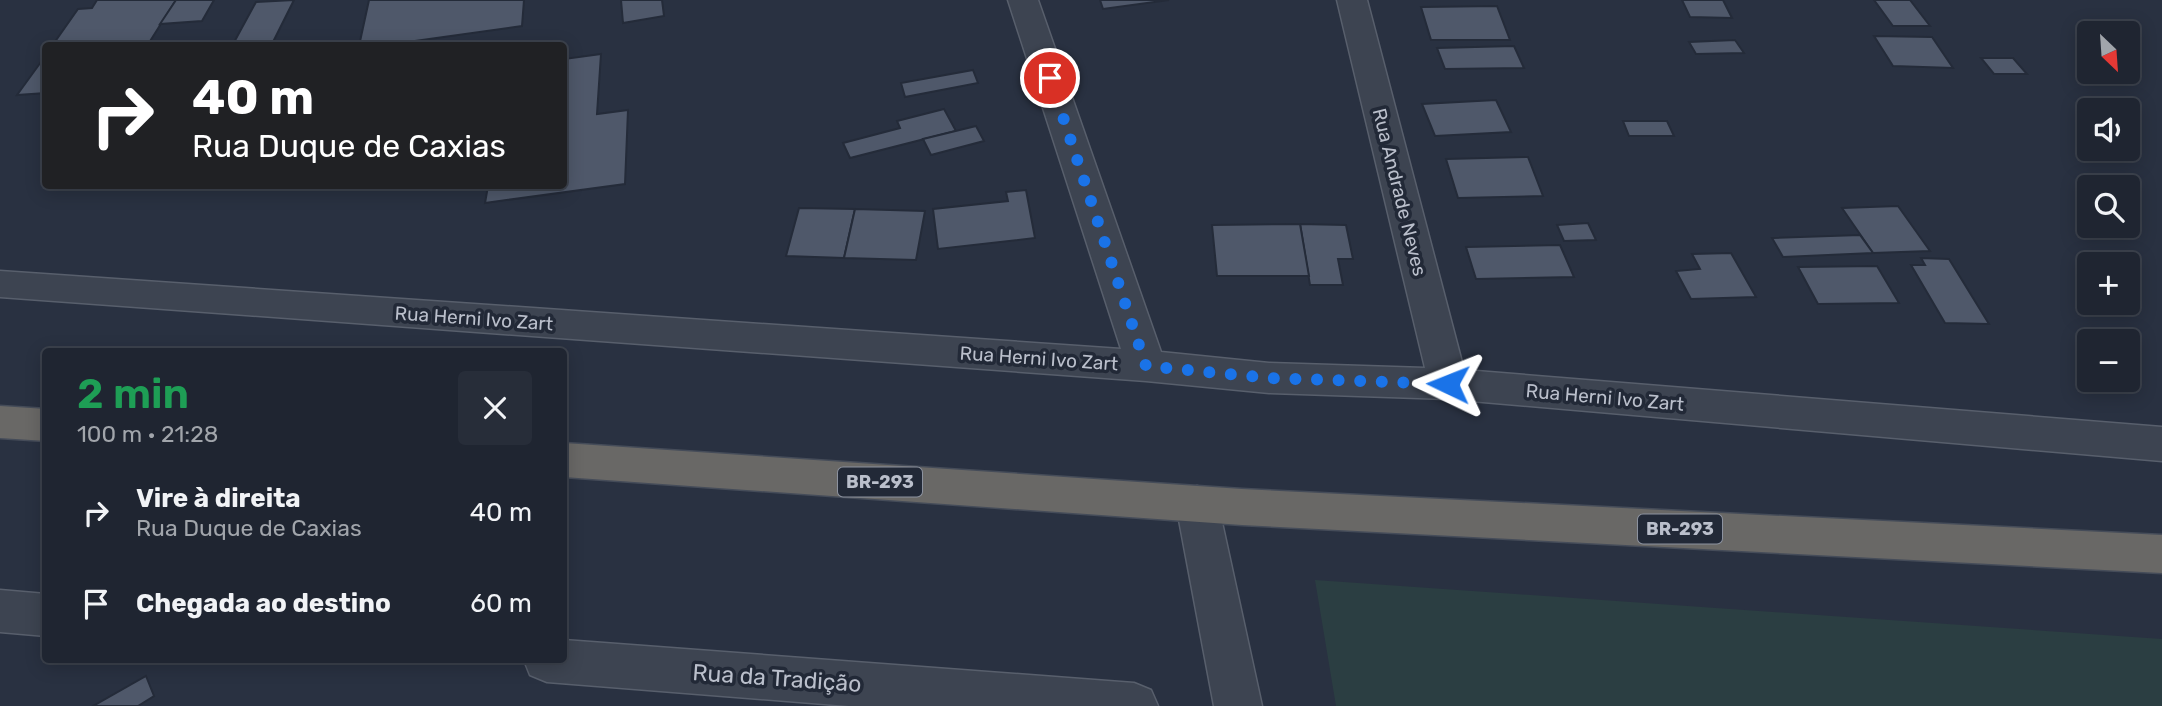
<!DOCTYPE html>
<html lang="pt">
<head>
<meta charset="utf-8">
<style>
  :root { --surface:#1f2531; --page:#272d39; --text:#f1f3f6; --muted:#a1a5ab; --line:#3c424d }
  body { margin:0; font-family:Rubik,sans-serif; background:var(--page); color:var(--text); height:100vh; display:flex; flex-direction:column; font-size:26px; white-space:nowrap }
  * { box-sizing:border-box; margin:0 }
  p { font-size:23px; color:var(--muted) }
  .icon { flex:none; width:38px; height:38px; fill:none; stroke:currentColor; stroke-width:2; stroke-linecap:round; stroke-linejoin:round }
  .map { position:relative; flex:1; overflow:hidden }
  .details { position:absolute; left:42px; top:348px; width:525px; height:315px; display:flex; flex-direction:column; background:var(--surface); border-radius:7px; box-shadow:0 4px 18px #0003,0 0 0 2px var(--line) }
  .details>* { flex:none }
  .banner { position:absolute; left:42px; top:42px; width:525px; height:147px; border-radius:7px; box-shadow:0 4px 18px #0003,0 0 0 2px var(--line); background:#202124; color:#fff; overflow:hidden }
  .needle { width:46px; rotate:155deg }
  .controls { position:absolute; left:2077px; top:21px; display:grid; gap:14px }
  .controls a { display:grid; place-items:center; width:63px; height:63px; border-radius:7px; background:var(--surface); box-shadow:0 4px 18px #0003,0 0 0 2px var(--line); font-size:35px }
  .pin { position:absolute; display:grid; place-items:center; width:60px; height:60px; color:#fff; margin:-30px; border:4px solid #fff; border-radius:50%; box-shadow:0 2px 7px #0007 }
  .me { position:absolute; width:77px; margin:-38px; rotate:272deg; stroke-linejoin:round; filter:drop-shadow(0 0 5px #0008) }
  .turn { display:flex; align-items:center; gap:24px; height:147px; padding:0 35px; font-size:32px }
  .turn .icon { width:91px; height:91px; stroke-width:2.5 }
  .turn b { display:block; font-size:49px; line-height:60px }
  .round { display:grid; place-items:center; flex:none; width:74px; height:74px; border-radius:7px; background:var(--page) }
  .overview { display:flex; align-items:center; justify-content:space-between; height:119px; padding:0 35px }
  h1 { font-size:42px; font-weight:600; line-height:52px; color:#1e9e55 }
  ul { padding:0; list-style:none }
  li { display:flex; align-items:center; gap:21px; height:91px; padding:0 35px }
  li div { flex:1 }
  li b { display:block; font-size:26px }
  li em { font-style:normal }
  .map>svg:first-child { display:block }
  .green { fill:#2b3e42 }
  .building { fill:#4f586a; stroke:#242b39; stroke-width:2 }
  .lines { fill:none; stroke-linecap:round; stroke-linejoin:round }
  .minor-casing { stroke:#585f6c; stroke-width:3 }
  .trunk-casing { stroke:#454c59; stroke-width:3 }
  .minor { fill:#3d4451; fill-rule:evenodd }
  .trunk { fill:#696866; fill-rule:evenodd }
  .route { stroke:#1a73e8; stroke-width:12; stroke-dasharray:0 21.6 }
  .labels { text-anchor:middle; stroke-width:7; stroke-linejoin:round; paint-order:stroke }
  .shield { fill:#222937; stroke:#8c929f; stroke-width:2 }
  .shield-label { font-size:18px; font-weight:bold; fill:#babfcb }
  .street-label { font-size:19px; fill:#babfcb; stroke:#222937 }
  .near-street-label { font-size:23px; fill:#babfcb; stroke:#222937 }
</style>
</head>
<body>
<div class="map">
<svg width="2162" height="706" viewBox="0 0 2162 706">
  <rect width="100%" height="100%" fill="#293141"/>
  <!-- green -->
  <path class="green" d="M 1315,580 L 2162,639 L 2162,706 L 1336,706 Z"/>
  <!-- building -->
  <g class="building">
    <path d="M 97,0 L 176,0 L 147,46 L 52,46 L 78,9 L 92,8 Z"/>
    <path d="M 176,0 L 214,0 L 202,21 L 160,24 Z"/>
    <path d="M 294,0 L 271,46 L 232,46 L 256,2 Z"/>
    <path d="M 369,0 L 524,0 L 522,26 L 379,46 L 359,46 Z"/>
    <path d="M 621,0 L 662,0 L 664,16 L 623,23 Z"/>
    <path d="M 1100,0 L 1169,0 L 1103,9 Z"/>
    <path d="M 1682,0 L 1723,0 L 1732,18 L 1690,17 Z"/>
    <path d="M 1874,0 L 1910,0 L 1930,26 L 1893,26 Z"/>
    <path d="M 1497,6 L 1510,40 L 1431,40 L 1421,7 Z"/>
    <path d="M 1874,36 L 1932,37 L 1953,68 L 1893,66 Z"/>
    <path d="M 1735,40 L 1744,53 L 1696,54 L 1689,42 Z"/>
    <path d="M 1514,46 L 1524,68 L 1445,69 L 1437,48 Z"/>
    <path d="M 601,54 L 597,114 L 628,110 L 625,184 L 485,203 L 488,186 L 564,186 L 564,59 Z"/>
    <path d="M 46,55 L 46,93 L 17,95 Z"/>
    <path d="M 1981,58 L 2013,58 L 2027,74 L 1994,74 Z"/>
    <path d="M 973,70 L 978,83 L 905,97 L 901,83 Z"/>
    <path d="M 1496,100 L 1511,132 L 1435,136 L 1422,104 Z"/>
    <path d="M 944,109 L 956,131 L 850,158 L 843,143 L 900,128 L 897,121 Z"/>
    <path d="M 1623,121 L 1667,121 L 1674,136 L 1629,136 Z"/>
    <path d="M 976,126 L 984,141 L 931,155 L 923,139 Z"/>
    <path d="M 1528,157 L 1543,196 L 1458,198 L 1446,159 Z"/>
    <path d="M 1026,190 L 1035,238 L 938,249 L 933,209 L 1008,201 L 1006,192 Z"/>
    <path d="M 1898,206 L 1930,251 L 1873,253 L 1842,208 Z"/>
    <path d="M 799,208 L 855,209 L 844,258 L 786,256 Z"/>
    <path d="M 855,209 L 925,211 L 916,260 L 844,258 Z"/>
    <path d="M 1588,223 L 1596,240 L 1564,241 L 1557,225 Z"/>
    <path d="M 1300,224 L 1346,225 L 1353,259 L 1338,259 L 1343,285 L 1310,285 Z"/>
    <path d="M 1300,224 L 1309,276 L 1217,276 L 1212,225 Z"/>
    <path d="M 1860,235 L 1873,253 L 1783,257 L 1772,238 Z"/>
    <path d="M 1560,245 L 1574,277 L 1476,279 L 1466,247 Z"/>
    <path d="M 1731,253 L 1756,297 L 1691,299 L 1676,271 L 1700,269 L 1692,254 Z"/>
    <path d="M 1921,258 L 1949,259 L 1989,324 L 1945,323 L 1911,265 L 1925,265 Z"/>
    <path d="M 1877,266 L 1899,303 L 1818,304 L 1798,267 Z"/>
    <path d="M 146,676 L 154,696 L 138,706 L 93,706 Z"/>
  </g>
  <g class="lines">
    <defs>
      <g id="minor">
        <path d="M 1008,0 L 1038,0 L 1161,352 L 1269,363 L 1425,368 L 1337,0 L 1367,0 L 1464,370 L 2162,427 L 2162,461 L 1448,399 L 1269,393 L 1146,381 L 0,297 L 0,271 L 1121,349 Z"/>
        <path d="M 1197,486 L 1212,491 L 1218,504 L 1262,706 L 1214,706 L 1176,504 L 1182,491 Z"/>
        <path d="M 0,590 L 46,594 L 46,636 L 0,632 Z"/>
        <path d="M 564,640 L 1134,683 L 1151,690 L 1158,706 L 849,706 L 547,682 L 530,675 L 524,660 L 564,660 Z"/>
      </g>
      <g id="trunk">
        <path d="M 0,406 L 46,409 L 46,441 L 0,438 Z"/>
        <path d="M 564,443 L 1242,489 L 2162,535 L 2162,573 L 1242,525 L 564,477 Z"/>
      </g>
    </defs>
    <!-- minor casing -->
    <use href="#minor" class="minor-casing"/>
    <!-- trunk casing -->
    <use href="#trunk" class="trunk-casing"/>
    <!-- minor -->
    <use href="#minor" class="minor"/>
    <!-- trunk -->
    <use href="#trunk" class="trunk"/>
  </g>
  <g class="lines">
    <!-- route -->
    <path class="route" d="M 1050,78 L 1146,366 L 1269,378 L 1448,384"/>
  </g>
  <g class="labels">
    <!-- shield labels -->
    <g class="shield">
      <rect x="838" y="467.5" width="84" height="29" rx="5"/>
      <rect x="1638" y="514.5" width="84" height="29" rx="5"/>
    </g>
    <g class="shield-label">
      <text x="880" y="488">BR-293</text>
      <text x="1680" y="535">BR-293</text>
    </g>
    <!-- street labels -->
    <g class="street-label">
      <text transform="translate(1400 192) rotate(76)" y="7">Rua Andrade Neves</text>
      <text transform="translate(474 318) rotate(4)" y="7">Rua Herni Ivo Zart</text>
      <text transform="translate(1039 358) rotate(4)" y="7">Rua Herni Ivo Zart</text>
      <text transform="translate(1605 397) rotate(5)" y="7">Rua Herni Ivo Zart</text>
    </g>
    <!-- near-street labels -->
    <g class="near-street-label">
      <text transform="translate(777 678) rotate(4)" y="8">Rua da Tradição</text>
    </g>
  </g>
</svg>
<div class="controls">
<a><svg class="needle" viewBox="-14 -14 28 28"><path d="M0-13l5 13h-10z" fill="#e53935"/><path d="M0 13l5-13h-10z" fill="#a1a5ab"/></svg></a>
<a><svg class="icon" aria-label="sound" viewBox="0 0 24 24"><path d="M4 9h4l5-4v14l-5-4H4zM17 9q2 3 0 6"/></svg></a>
<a><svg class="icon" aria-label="search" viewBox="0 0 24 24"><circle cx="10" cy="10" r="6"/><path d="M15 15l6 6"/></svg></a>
<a>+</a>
<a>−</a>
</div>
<div class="pin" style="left:1050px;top:78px;background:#d93025"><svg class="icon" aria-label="arrive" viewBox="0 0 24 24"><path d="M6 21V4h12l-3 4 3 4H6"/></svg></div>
<svg class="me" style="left:1448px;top:384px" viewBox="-20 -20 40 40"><path d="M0-17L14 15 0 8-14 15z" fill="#1a73e8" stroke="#fff" stroke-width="4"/></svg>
<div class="banner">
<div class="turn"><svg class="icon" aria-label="right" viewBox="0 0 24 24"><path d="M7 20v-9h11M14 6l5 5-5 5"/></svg><div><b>40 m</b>Rua Duque de Caxias</div></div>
</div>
<section class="details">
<div class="overview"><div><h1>2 min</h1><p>100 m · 21:28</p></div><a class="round"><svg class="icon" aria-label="close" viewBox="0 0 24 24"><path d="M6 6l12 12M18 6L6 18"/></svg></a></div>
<ul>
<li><svg class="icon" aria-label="right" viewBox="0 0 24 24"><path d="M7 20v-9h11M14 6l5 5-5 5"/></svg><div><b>Vire à direita</b><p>Rua Duque de Caxias</p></div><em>40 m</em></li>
<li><svg class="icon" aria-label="arrive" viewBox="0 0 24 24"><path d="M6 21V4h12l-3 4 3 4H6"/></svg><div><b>Chegada ao destino</b></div><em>60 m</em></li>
</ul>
</section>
</div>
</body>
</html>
